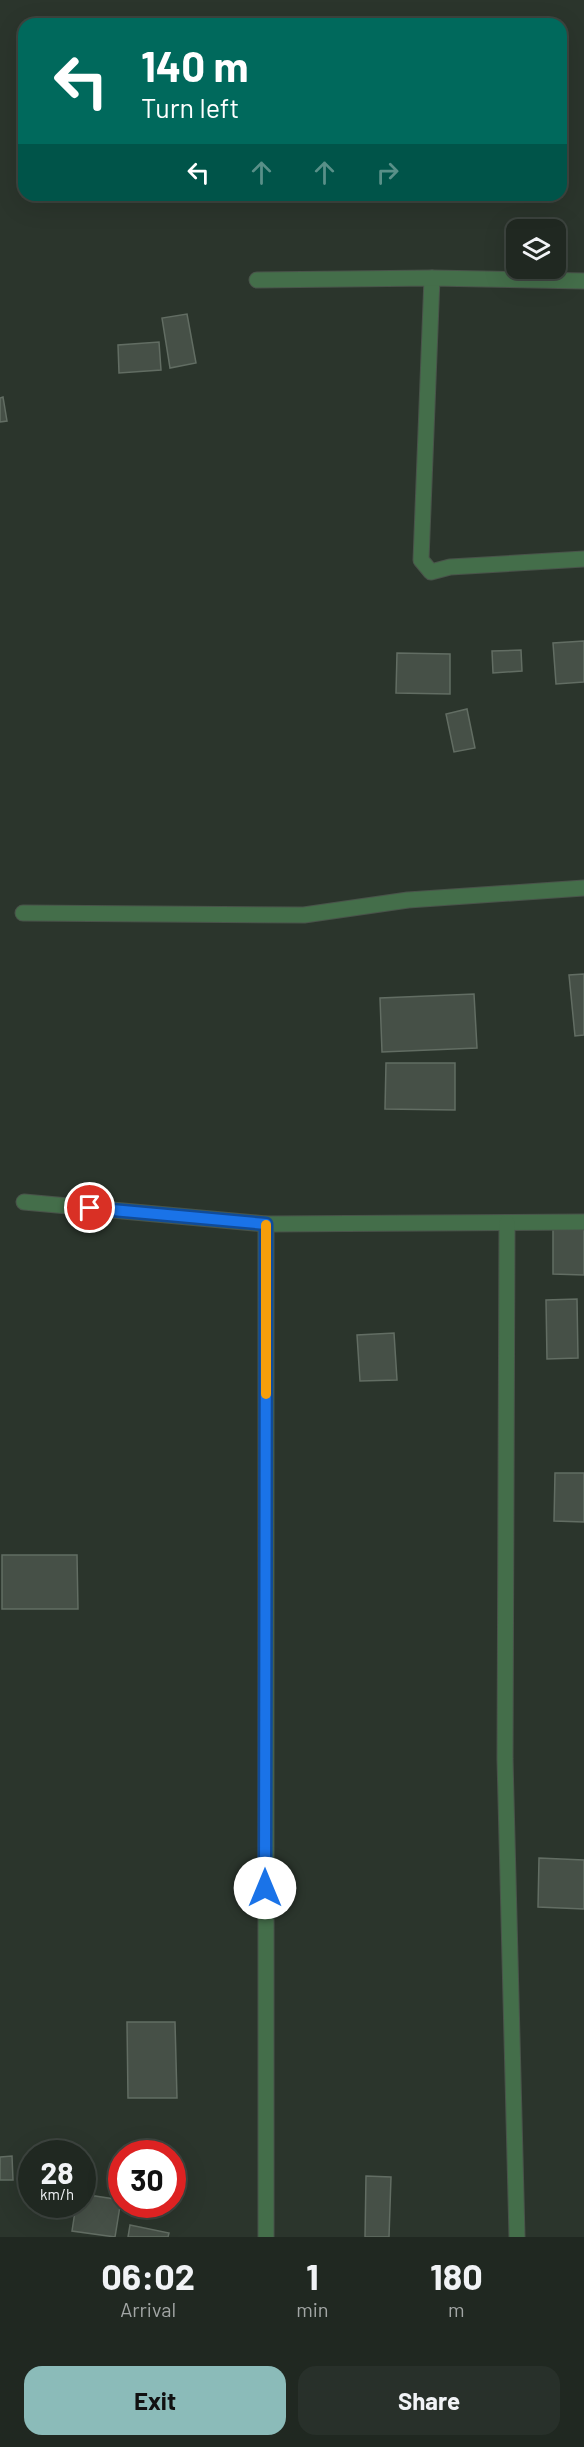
<!DOCTYPE html>
<html lang="en">
<head>
<meta charset="utf-8">
<style>
  :root { --surface:#202821; --page:#28302a; --text:#f1f3f6; --muted:#a2a6a5; --line:#3d443f; --accent:#8bbbb9 }
  body { margin:0; font-family:Barlow,sans-serif; background:var(--page); color:var(--text); height:100vh; display:flex; flex-direction:column; font-size:22px; white-space:nowrap }
  * { box-sizing:border-box; margin:0 }
  p { font-size:20px; color:var(--muted) }
  .icon { flex:none; width:33px; height:33px; fill:none; stroke:currentColor; stroke-width:2; stroke-linecap:round; stroke-linejoin:round }
  .map { position:relative; height:2237px; overflow:hidden }
  .panel { display:flex; flex-direction:column; background:var(--surface); flex:1 }
  .panel>* { flex:none }
  .guide { position:absolute; left:18px; top:18px; width:549px; height:183px; border-radius:18px; box-shadow:0 6px 24px #0002,0 0 0 2px var(--line); background:#00695c; color:#fff; overflow:hidden }
  .buttons { position:absolute; left:506px; top:219px; display:grid; gap:12px }
  .buttons a { display:grid; place-items:center; width:60px; height:60px; border-radius:12px; background:var(--surface); box-shadow:0 6px 24px #0002,0 0 0 2px var(--line); font-size:30px }
  .speed { position:absolute; left:18px; top:2140px; display:flex; gap:12px; font-size:30px; font-weight:700; text-align:center }
  .speed>* { display:grid; place-content:center; width:78px; height:78px; border-radius:50%; background:var(--surface); box-shadow:0 6px 24px #0002,0 0 0 2px var(--line); line-height:1 }
  .speed small { font-size:15px; font-weight:400 }
  .speed .limit { border:9px solid #d22; background:#fff; color:#111 }
  .pin { position:absolute; display:grid; place-items:center; width:51px; height:51px; color:#fff; margin:-26px; border:3px solid #fff; border-radius:50%; box-shadow:0 2px 6px #0007 }
  .me { position:absolute; width:66px; margin:-33px; rotate:0deg; stroke-linejoin:round; filter:drop-shadow(0 0 4px #0008) }
  .turn { display:flex; align-items:center; gap:21px; height:126px; padding:0 24px; font-size:27px }
  .turn .icon { width:78px; height:78px; stroke-width:2.5 }
  .turn b { display:block; font-size:42px; line-height:51px }
  .lanes { display:flex; align-items:center; height:57px; padding:0 24px; background:#0003; justify-content:center; gap:30px; direction:ltr }
  .lanes .off { opacity:.35 }
  .eta { display:flex; justify-content:space-evenly; align-items:center; height:102px; text-align:center }
  .eta b { font-size:36px; font-weight:700; line-height:42px }
  .button { display:flex; gap:12px; margin-top:auto; padding:12px 24px }
  .button a { flex:1; height:69px; border-radius:18px; background:var(--accent); color:#111; font-size:24px; font-weight:700; line-height:69px; text-align:center }
  .button a+a { background:var(--page); color:var(--text) }
  .map>svg:first-child { display:block }
  .building { fill:#465047; stroke:#626d63; stroke-width:1.5 }
  .lines { fill:none; stroke-linecap:round; stroke-linejoin:round }
  .street-casing { stroke:#49534a; stroke-width:17 }
  .street { stroke:#446e4a; stroke-width:15 }
  .route-casing { stroke:#114b97; stroke-width:15 }
  .route { stroke:#1a73e8; stroke-width:10 }
  .slow { stroke:#f59e0b; stroke-width:10 }
</style>
</head>
<body>
<div class="map">
<svg width="584" height="2237" viewBox="0 0 584 2237">
  <rect width="100%" height="100%" fill="#2b352c"/>
  <!-- building -->
  <g class="building">
    <path d="M 187,314 L 196,363 L 170,368 L 162,318 Z"/>
    <path d="M 159,342 L 161,370 L 119,373 L 118,345 Z"/>
    <path d="M 3,397 L 7,421 L 0,422 L 0,398 Z"/>
    <path d="M 584,641 L 584,682 L 556,684 L 553,643 Z"/>
    <path d="M 521,650 L 522,671 L 493,673 L 492,651 Z"/>
    <path d="M 397,653 L 450,654 L 450,694 L 396,693 Z"/>
    <path d="M 467,709 L 475,748 L 454,752 L 446,714 Z"/>
    <path d="M 584,974 L 584,1035 L 575,1036 L 569,975 Z"/>
    <path d="M 474,994 L 477,1048 L 382,1052 L 380,998 Z"/>
    <path d="M 386,1063 L 455,1063 L 455,1110 L 385,1109 Z"/>
    <path d="M 553,1229 L 584,1229 L 584,1275 L 553,1274 Z"/>
    <path d="M 577,1299 L 578,1358 L 547,1359 L 546,1300 Z"/>
    <path d="M 394,1333 L 397,1380 L 360,1381 L 357,1335 Z"/>
    <path d="M 555,1473 L 584,1473 L 584,1522 L 554,1521 Z"/>
    <path d="M 2,1555 L 77,1555 L 78,1609 L 2,1609 Z"/>
    <path d="M 539,1858 L 584,1860 L 584,1909 L 538,1907 Z"/>
    <path d="M 127,2022 L 175,2022 L 177,2098 L 128,2098 Z"/>
    <path d="M 12,2156 L 13,2180 L 0,2180 L 0,2157 Z"/>
    <path d="M 366,2176 L 391,2177 L 389,2237 L 365,2237 Z"/>
    <path d="M 82,2194 L 121,2200 L 115,2237 L 72,2231 L 76,2205 L 82,2205 Z"/>
    <path d="M 130,2225 L 169,2233 L 168,2237 L 128,2237 Z"/>
  </g>
  <g class="lines">
    <defs>
      <g id="street">
        <path d="M 432,278 L 421,560 L 431,572 L 450,567 L 584,559"/>
        <path d="M 257,280 L 432,278 L 584,281"/>
        <path d="M 23,913 L 304,915 L 408,900 L 584,888"/>
        <path d="M 24,1202 L 266,1224 L 584,1222"/>
        <path d="M 507,1223 L 505,1759 L 517,2237"/>
        <path d="M 266,1224 L 266,2237"/>
      </g>
    </defs>
    <!-- street casing -->
    <use href="#street" class="street-casing"/>
    <!-- street -->
    <use href="#street" class="street"/>
  </g>
  <g class="lines">
    <defs>
      <path id="route" d="M 90,1208 L 266,1224 L 265,1888"/>
    </defs>
    <!-- route casing -->
    <use href="#route" class="route-casing"/>
    <!-- route -->
    <use href="#route" class="route"/>
    <!-- slow -->
    <path class="slow" d="M 266,1394 L 266,1225"/>
  </g>
</svg>
<div class="buttons">
<a><svg class="icon" aria-label="layers" viewBox="0 0 24 24"><path d="M12 4l9 5-9 5-9-5zM3 14l9 5 9-5"/></svg></a>
</div>
<div class="speed"><div>28<small>km/h</small></div><div class="limit">30</div></div>
<div class="pin" style="left:90px;top:1208px;background:#d93025"><svg class="icon" aria-label="arrive" viewBox="0 0 24 24"><path d="M6 21V4h12l-3 4 3 4H6"/></svg></div>
<svg class="me" style="left:265px;top:1888px" viewBox="-20 -20 40 40"><circle r="19" fill="#fff"/><path d="M0-13L10 11 0 6-10 11z" fill="#1a73e8"/></svg>
<div class="guide">
<div class="turn"><svg class="icon" aria-label="left" viewBox="0 0 24 24"><path d="M17 20v-9H6M10 6l-5 5 5 5"/></svg><div><b>140 m</b>Turn left</div></div>
<div class="lanes"><svg class="icon" aria-label="left" viewBox="0 0 24 24"><path d="M17 20v-9H6M10 6l-5 5 5 5"/></svg><svg class="icon off" aria-label="ahead" viewBox="0 0 24 24"><path d="M12 20V5M6 11l6-6 6 6"/></svg><svg class="icon off" aria-label="ahead" viewBox="0 0 24 24"><path d="M12 20V5M6 11l6-6 6 6"/></svg><svg class="icon off" aria-label="right" viewBox="0 0 24 24"><path d="M7 20v-9h11M14 6l5 5-5 5"/></svg></div>
</div>
</div>
<section class="panel">
<div class="eta">
<div><b>06:02</b><p>Arrival</p></div>
<div><b>1</b><p>min</p></div>
<div><b>180</b><p>m</p></div>
</div>
<div class="button"><a>Exit</a><a>Share</a></div>
</section>
</body>
</html>
